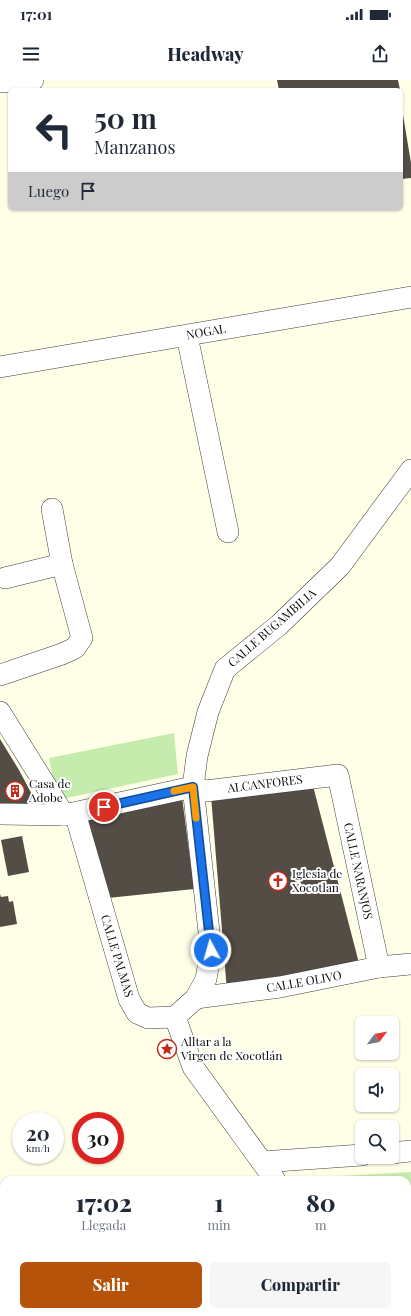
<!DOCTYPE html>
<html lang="es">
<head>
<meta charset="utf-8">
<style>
  :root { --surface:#fff; --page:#f6f6f7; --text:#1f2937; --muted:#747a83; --accent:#b45309 }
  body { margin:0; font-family:"Playfair Display",serif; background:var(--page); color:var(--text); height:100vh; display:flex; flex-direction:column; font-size:15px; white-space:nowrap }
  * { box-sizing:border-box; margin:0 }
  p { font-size:13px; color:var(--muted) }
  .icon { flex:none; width:22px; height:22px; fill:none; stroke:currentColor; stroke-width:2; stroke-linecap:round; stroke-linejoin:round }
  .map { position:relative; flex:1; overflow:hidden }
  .drawer { position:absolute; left:0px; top:1096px; width:411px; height:140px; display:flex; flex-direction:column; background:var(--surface); border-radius:12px 12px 0 0; box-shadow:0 1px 3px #0004 }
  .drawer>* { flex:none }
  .hud { position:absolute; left:8px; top:8px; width:395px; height:122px; border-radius:6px; box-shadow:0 1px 3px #0004; background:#fff; color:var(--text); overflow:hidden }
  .needle { width:26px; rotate:58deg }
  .tools { position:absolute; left:355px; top:936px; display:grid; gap:8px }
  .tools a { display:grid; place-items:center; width:44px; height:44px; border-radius:6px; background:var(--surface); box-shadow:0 1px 3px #0004; font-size:20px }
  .speed { position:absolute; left:12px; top:1032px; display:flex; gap:8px; font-size:20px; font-weight:700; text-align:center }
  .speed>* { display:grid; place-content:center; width:52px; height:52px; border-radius:50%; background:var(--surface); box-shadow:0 1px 3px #0004; line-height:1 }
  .speed small { font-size:10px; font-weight:400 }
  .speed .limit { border:6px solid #d22; background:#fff; color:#111 }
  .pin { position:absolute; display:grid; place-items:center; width:34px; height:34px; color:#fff; margin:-17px; border:2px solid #fff; border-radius:50%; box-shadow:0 1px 4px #0007 }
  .me { position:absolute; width:44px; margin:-22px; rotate:354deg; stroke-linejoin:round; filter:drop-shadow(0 0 3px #0008) }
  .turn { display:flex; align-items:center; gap:14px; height:84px; padding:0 20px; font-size:18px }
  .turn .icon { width:52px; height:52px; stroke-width:2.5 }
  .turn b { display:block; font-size:28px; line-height:34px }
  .then { display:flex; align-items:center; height:38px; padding:0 20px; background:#0003; gap:8px; font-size:15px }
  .eta { display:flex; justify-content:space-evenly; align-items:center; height:68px; text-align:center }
  .eta b { font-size:24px; font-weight:800; line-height:28px }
  .cta { display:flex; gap:8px; margin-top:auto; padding:8px 20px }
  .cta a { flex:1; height:46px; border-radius:6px; background:var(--accent); color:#fff; font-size:16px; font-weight:800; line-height:46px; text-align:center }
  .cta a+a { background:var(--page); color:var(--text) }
  .status { display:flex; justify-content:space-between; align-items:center; height:28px; padding:0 20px; background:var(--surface); direction:ltr }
  .status svg { height:11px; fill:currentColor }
  header { display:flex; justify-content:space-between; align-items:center; height:52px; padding:0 20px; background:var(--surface); font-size:18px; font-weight:800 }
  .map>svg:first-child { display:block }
  .green { fill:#c5ecad }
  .building { fill:#534d45 }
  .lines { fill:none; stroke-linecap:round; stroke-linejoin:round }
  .street-casing { stroke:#3d3d3d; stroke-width:22 }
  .street { stroke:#fff; stroke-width:21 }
  .route-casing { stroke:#114b97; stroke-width:10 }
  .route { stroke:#1a73e8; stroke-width:7 }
  .slow { stroke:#f59e0b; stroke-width:7 }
  .labels { text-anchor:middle; stroke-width:4; stroke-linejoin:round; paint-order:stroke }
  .street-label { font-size:12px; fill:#0a0a0a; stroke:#fff }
  .poi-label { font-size:12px; fill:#0a0a0a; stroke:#fff; text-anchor:start }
</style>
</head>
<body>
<div class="status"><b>17:01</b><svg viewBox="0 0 49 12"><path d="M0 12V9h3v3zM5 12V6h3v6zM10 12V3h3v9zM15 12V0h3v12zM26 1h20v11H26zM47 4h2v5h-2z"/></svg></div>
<header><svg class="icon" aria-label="menu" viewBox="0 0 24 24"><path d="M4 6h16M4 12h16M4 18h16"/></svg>Headway<svg class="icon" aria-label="share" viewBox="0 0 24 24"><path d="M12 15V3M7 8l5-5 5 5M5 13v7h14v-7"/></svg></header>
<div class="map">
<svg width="411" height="1236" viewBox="0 0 411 1236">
  <rect width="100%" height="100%" fill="#fffee6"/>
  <!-- green -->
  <g class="green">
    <path d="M 174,653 L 178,694 L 57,720 L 49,678 Z"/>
    <path d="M 411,1092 L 411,1236 L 378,1236 L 376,1232 L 407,1232 L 407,1100 L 287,1100 L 286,1099 Z"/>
  </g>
  <!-- building -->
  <g class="building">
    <path d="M 277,0 L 398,0 L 400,10 L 279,10 Z"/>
    <path d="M 401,23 L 411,83 L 411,98 L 401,99 Z"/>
    <path d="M 0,659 L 19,690 L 37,724 L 0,723 Z"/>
    <path d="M 312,702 L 360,887 L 227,911 L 211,716 Z"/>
    <path d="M 182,717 L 194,809 L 108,818 L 84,736 Z"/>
    <path d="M 22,756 L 29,792 L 8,796 L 1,760 Z"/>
    <path d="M 0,814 L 1,817 L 8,816 L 9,822 L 13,821 L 17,844 L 0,847 Z"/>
  </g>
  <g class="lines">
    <defs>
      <g id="street">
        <path d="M 0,2 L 33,0"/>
        <path d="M 187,256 L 228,452"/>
        <path d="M 0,287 L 411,217"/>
        <path d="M 5,498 L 62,484"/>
        <path d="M 0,595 L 62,574 L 75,568 L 82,558 L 62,484 L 52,429"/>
        <path d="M 0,632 L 64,735"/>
        <path d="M 75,733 L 129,919 L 137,933 L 148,938 L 175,937"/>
        <path d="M 0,734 L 64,735 L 193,707 L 206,711 L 338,695 L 379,887"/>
        <path d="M 196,918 L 280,907 L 379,887 L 411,884"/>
        <path d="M 175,937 L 196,918 L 206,899 L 211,870 L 193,707 L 197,676 L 208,632 L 225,589 L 279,545 L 340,486 L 411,390"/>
        <path d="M 175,937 L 193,987 L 275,1100"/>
        <path d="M 392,1073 L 411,1071"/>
        <path d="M 262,1082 L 362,1075"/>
        <path d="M 0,1189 L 4,1189"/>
        <path d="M 407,1192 L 411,1192"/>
        <path d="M 366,1232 L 368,1236"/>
        <path d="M 238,1236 L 244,1232"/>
      </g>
    </defs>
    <!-- street casing -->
    <use href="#street" class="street-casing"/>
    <!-- street -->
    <use href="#street" class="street"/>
  </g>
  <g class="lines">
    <defs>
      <path id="route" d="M 104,727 L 193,707 L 211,870"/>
    </defs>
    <!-- route casing -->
    <use href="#route" class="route-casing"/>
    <!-- route -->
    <use href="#route" class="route"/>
    <!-- slow -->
    <path class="slow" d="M 174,711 L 193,707 L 196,738"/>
  </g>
  <!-- icons -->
  <defs>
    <symbol id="building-ring" viewBox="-11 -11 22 22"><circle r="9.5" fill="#fff" stroke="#c42818" stroke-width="1.5"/><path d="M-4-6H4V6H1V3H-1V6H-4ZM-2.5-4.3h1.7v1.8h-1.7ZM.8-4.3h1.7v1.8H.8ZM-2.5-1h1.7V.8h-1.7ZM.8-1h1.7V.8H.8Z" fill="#c42818"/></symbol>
    <symbol id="church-ring" viewBox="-11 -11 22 22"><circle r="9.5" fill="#fff" stroke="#c42818" stroke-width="1.5"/><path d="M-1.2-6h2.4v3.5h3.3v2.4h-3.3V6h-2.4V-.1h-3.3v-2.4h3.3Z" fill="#c42818"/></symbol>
    <symbol id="sight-ring" viewBox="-11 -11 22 22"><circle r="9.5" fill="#fff" stroke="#c42818" stroke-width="1.5"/><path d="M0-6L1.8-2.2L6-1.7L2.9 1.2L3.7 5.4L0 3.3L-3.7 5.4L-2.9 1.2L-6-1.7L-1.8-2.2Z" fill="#c42818"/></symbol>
  </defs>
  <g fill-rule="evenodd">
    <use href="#building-ring" x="4" y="700" width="22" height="22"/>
    <use href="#church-ring" x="267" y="790" width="22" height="22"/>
    <use href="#sight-ring" x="156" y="958" width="22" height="22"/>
  </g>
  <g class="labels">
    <!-- street labels -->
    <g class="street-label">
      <text transform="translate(206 252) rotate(-10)" y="4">NOGAL</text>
      <text transform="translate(272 548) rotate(-41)" y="4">CALLE BUGAMBILIA</text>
      <text transform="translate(265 704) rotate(-7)" y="4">ALCANFORES</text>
      <text transform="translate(358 791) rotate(78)" y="4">CALLE NARANJOS</text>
      <text transform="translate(117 876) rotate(73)" y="4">CALLE PALMAS</text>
      <text transform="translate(304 902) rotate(-10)" y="4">CALLE OLIVO</text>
    </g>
    <!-- poi labels -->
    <g class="poi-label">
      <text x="29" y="708">Casa de<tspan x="29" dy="14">Adobe</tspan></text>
      <text x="292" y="798">Iglesia de<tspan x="292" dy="14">Xocotlan</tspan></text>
      <text x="181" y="966">Alltar a la<tspan x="181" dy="14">Virgen de Xocotlán</tspan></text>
    </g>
  </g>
</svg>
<div class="tools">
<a><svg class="needle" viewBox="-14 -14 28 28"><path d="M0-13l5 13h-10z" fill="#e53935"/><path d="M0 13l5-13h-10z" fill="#747a83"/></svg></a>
<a><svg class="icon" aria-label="sound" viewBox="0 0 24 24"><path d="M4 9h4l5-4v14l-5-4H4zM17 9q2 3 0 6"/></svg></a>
<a><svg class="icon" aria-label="search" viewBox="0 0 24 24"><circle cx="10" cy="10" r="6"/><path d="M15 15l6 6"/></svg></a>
</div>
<div class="speed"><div>20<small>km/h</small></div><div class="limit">30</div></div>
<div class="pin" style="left:104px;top:727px;background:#d93025"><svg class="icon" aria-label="arrive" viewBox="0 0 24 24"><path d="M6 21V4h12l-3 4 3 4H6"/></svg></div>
<svg class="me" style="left:211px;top:870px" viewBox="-20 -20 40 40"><circle r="17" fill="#1a73e8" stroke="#fff" stroke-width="3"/><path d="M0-11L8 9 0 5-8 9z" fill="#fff"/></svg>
<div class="hud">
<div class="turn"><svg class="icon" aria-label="left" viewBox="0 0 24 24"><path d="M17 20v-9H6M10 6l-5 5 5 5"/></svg><div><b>50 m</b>Manzanos</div></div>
<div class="then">Luego<svg class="icon" aria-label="arrive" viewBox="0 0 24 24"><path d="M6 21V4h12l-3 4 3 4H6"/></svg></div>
</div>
<section class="drawer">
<div class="eta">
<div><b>17:02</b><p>Llegada</p></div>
<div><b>1</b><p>min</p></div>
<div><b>80</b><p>m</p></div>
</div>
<div class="cta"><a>Salir</a><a>Compartir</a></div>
</section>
</div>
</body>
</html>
